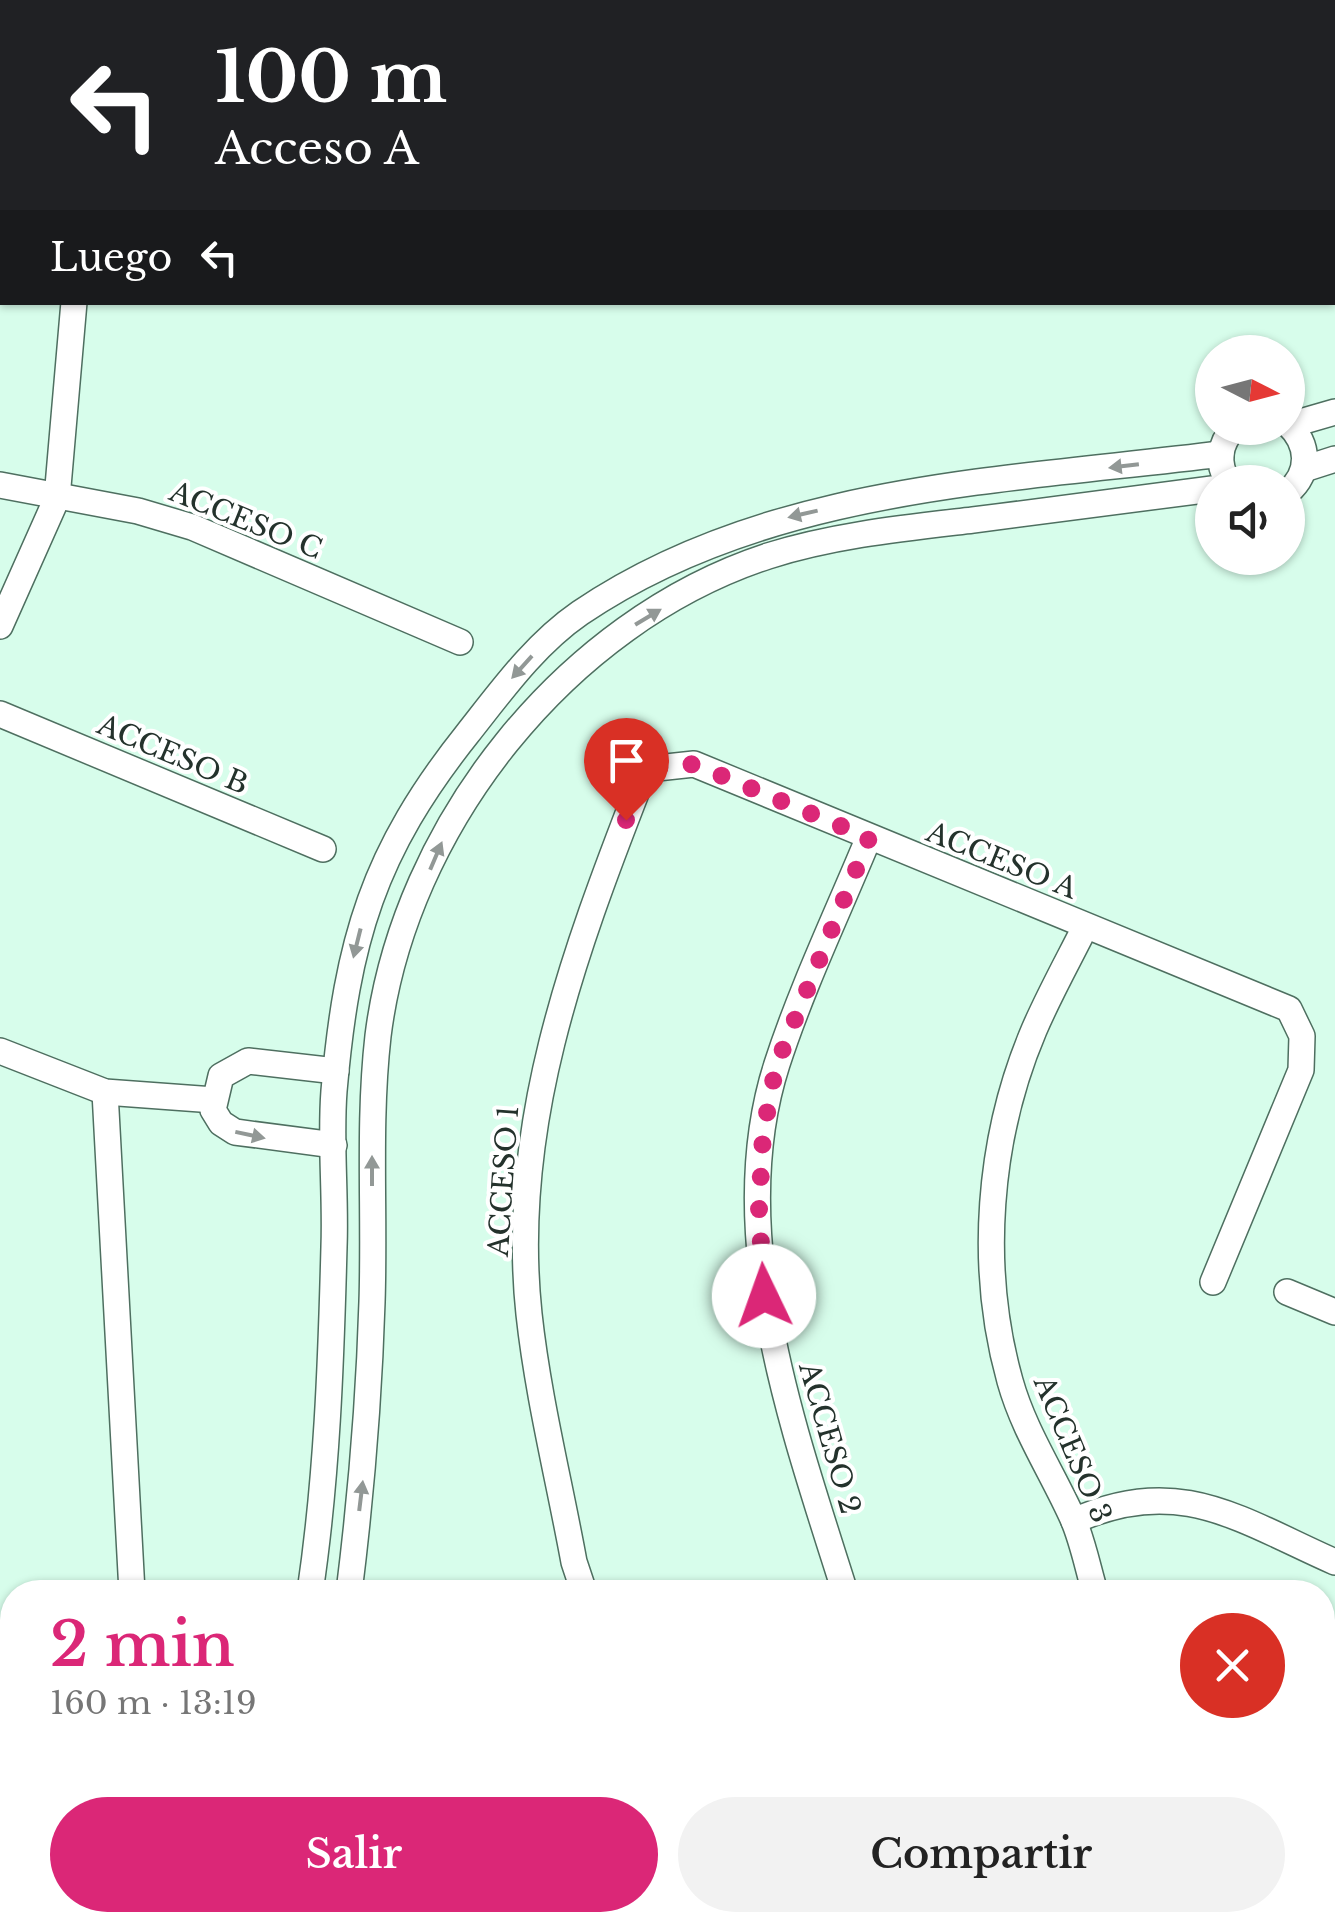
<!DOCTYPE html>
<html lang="es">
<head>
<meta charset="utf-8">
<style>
  :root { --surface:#fff; --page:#f2f2f2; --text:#222; --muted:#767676; --accent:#db2777 }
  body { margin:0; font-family:"Libre Baskerville",serif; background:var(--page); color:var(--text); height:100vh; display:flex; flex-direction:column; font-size:38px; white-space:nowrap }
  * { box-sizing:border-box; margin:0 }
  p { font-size:32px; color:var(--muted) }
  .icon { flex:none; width:55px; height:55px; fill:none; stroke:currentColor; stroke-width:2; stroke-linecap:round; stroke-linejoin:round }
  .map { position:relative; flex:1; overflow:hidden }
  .drawer { position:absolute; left:0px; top:1580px; width:1335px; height:352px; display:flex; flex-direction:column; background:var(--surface); border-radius:40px 40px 0 0; box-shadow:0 2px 8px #0004 }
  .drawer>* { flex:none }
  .top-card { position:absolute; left:0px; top:0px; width:1335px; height:305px; box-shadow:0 2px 8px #0004; background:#202124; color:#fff; overflow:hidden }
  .needle { width:65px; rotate:96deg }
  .tools { position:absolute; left:1195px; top:335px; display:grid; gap:20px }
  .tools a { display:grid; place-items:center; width:110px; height:110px; border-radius:50%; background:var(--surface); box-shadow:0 2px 8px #0004; font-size:50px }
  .pin { position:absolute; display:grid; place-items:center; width:85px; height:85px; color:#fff; margin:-102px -42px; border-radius:50% 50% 50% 0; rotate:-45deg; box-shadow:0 0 10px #0007 }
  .pin .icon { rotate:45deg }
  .me { position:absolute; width:110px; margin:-55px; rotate:357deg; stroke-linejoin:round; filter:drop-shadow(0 0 8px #0008) }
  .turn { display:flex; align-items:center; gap:35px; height:210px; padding:0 50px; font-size:45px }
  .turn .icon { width:130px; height:130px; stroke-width:2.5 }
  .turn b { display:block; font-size:70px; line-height:85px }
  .then { display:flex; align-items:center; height:95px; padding:0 50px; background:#0003; gap:20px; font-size:38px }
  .round { display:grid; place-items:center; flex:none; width:105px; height:105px; border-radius:52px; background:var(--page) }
  .summary { display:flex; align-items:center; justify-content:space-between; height:170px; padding:0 50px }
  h1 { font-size:60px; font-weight:600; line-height:75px; color:var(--accent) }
  .primary-button { display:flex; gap:20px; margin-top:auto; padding:20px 50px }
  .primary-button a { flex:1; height:115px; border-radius:60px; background:var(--accent); color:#fff; font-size:40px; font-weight:600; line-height:115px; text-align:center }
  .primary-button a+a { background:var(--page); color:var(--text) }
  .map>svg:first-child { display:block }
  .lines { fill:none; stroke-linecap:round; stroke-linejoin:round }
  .stream { stroke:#956760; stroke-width:10 }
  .minor-casing { stroke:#4e6f60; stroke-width:28 }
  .minor { stroke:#fff; stroke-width:25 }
  .oneway { fill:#929896 }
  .route { stroke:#db2777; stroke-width:18; stroke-dasharray:0 32.4 }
  .labels { text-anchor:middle; stroke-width:8; stroke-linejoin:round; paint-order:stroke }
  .street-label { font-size:28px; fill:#24322c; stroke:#fff }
</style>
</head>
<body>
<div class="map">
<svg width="1335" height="1932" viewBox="0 0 1335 1932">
  <rect width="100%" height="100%" fill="#d7fdeb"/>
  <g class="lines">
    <!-- stream -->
    <path class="stream" d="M 0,1871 L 12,1873"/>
    <defs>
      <g id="minor">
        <path d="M 0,37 L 2,38"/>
        <path d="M 0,260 L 2,261"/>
        <path d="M 1288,424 C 1309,444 1311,472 1288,492"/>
        <path d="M 1290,425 L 1335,412"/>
        <path d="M 1304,469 L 1335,459"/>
        <path d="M 1228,482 C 1217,464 1219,444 1234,428"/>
        <path d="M 0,485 L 138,511 L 192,527 L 460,642"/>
        <path d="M 0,626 L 57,498 L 74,302"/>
        <path d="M 0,714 L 323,849"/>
        <path d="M 1085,927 C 1068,961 1049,995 1034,1030 C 988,1138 978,1267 1010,1381 C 1024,1431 1052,1472 1073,1519 C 1083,1542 1088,1569 1095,1592"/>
        <path d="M 0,1051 L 105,1092 L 214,1100"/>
        <path d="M 105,1092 L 132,1592"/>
        <path d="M 334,1145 L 235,1132 L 221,1123 L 213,1110 L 221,1076 L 248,1061 L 336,1071"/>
        <path d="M 1287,1292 L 1335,1312"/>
        <path d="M 1074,1521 C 1178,1473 1240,1520 1335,1562"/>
        <path d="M 310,1592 C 327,1478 331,1363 334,1247 C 336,1195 330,1142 334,1091 C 347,941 373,852 468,733 C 502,690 535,644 580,613 C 767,486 1004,481 1221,454"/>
        <path d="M 349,1592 C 361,1496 369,1400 372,1302 C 375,1213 368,1124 378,1036 C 404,826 566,622 768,556 C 834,535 905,528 973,520 C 1053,510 1133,499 1212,489"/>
        <path d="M 584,1592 L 574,1562 C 559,1480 538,1397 529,1314 C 509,1127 573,955 640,783 L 657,768 L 694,764 L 1289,1009 L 1302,1036 L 1301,1070 L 1213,1282"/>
        <path d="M 845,1592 C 794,1430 722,1234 777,1064 C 802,987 838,912 869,837"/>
        <path d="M 1322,1806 L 1335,1812"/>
        <path d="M 466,1920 L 468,1932"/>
        <path d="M 987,1920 L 1013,1932"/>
        <path d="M 195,1932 L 200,1920"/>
        <path d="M 238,1932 L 243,1920"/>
        <path d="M 1057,1932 L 1061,1920"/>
      </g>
    </defs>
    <!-- minor casing -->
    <use href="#minor" class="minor-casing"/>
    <!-- minor -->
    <use href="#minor" class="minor"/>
  </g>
  <!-- one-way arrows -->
  <defs><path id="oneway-solid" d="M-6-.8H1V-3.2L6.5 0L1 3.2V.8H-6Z" transform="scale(2.5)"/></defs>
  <g class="oneway">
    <use href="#oneway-solid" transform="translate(1124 466) rotate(173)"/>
    <use href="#oneway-solid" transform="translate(803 514) rotate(167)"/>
    <use href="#oneway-solid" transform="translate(648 617) rotate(-31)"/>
    <use href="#oneway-solid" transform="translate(522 667) rotate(132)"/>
    <use href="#oneway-solid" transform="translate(436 856) rotate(-67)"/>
    <use href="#oneway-solid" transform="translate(357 943) rotate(104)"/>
    <use href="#oneway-solid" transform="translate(250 1135) rotate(12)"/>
    <use href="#oneway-solid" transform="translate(372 1171) rotate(-90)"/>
    <use href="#oneway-solid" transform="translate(361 1496) rotate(-83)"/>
  </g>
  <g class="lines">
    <!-- route -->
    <path class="route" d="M 626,820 L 640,783 L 656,768 L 694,764 L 869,838 L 776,1066 L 763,1134 L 759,1210 L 764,1296"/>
  </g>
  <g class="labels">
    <!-- street labels -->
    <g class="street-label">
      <text transform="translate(246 520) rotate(22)" y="10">ACCESO C</text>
      <text transform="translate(173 754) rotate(23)" y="10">ACCESO B</text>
      <text transform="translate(1002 860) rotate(22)" y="10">ACCESO A</text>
      <text transform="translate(503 1181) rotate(-86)" y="10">ACCESO 1</text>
      <text transform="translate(830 1438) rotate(74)" y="10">ACCESO 2</text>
      <text transform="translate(1073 1449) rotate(67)" y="10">ACCESO 3</text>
    </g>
  </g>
</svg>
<div class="tools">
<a><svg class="needle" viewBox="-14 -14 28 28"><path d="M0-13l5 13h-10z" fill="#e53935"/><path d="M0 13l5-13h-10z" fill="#767676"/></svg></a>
<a><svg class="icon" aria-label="sound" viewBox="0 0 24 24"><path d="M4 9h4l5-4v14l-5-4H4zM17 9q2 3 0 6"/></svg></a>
</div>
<div class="pin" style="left:626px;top:820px;background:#d93025"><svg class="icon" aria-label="arrive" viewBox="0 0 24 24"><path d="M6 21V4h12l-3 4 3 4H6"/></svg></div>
<svg class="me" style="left:764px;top:1296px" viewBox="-20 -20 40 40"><circle r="19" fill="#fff"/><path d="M0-13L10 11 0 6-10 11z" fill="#db2777"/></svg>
<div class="top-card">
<div class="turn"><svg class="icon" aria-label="left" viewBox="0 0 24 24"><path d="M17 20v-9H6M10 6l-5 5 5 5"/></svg><div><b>100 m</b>Acceso A</div></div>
<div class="then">Luego<svg class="icon" aria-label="left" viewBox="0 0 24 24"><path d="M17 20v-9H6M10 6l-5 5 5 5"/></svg></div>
</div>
<section class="drawer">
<div class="summary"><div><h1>2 min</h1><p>160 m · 13:19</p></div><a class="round" style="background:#d93025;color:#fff"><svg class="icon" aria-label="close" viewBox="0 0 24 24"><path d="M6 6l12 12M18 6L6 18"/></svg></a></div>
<div class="primary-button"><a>Salir</a><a>Compartir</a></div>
</section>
</div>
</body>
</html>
